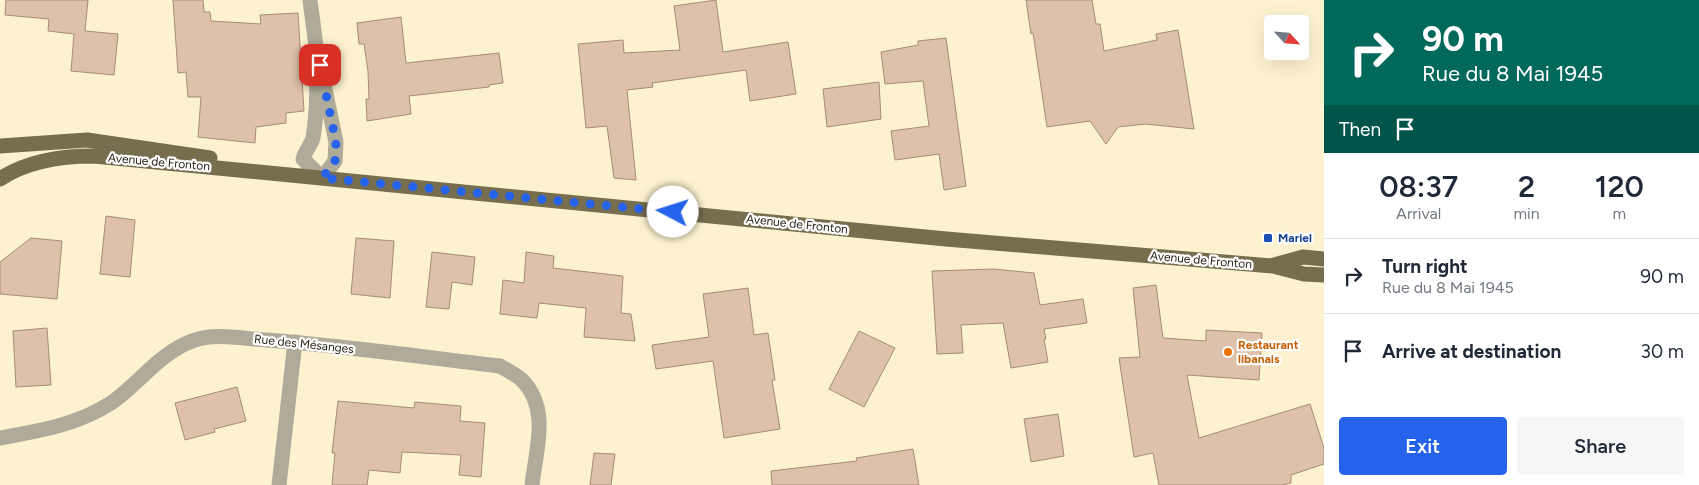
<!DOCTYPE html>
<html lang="en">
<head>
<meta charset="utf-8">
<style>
  :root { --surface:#fff; --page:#f6f6f7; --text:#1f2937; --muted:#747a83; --line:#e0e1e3; --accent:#2563eb }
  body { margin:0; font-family:Figtree,sans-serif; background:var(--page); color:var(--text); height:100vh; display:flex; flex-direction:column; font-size:19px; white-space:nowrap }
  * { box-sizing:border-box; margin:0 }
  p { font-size:16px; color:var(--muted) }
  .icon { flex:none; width:28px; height:28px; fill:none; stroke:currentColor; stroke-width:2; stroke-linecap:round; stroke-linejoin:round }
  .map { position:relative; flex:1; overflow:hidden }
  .details { display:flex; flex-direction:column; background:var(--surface); width:375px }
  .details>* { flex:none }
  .guide { background:#00695c; color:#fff; overflow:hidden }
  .needle { width:32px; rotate:116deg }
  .fabs { position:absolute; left:1264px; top:15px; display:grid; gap:10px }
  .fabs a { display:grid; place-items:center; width:45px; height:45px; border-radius:5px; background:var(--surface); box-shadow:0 5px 20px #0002; font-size:25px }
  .pin { position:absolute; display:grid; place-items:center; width:42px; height:42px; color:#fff; margin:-21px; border-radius:10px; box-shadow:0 2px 8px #0006 }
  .me { position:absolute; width:55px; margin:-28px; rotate:275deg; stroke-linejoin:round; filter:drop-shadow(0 0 4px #0008) }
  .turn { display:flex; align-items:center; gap:18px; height:105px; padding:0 15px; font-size:22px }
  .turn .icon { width:65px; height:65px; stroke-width:2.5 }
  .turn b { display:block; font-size:35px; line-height:42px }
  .then { display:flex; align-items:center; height:48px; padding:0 15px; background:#0003; gap:10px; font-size:19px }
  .eta { display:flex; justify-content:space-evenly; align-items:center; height:85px; text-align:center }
  .eta b { font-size:30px; font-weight:600; line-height:35px }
  .primary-button { display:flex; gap:10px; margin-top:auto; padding:10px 15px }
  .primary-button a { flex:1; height:58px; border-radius:5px; background:var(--accent); color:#fff; font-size:20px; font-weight:600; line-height:58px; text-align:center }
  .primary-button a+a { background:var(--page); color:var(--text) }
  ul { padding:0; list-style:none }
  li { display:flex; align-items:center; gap:15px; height:75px; padding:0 15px; border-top:1px solid var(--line) }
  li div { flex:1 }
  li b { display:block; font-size:19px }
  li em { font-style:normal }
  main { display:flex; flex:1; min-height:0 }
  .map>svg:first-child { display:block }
  .building { fill:#dec1aa; stroke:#a68b75 }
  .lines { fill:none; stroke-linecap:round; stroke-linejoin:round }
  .minor { stroke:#afaa99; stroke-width:15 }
  .major { stroke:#776e4f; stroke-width:15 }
  .route { stroke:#2563eb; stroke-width:9; stroke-dasharray:0 16.2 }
  .transit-dot { fill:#1a4fb4; stroke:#fff; stroke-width:2 }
  .food-dot { fill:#e8710a; stroke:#fff; stroke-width:2 }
  .labels { text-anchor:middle; stroke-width:4.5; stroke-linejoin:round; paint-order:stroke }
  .street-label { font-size:12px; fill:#272216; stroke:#fff }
  .transit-label { font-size:12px; font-weight:bold; fill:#164399; stroke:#fff; text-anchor:start }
  .food-label { font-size:12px; font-weight:bold; fill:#c56008; stroke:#fff; text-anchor:start }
</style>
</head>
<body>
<main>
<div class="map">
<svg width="1324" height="485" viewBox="0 0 1324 485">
  <rect width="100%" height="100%" fill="#fdf2d0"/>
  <!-- building -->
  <g class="building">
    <path d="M 6,0 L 88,0 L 85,31 L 118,34 L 114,75 L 71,71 L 74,34 L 48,31 L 49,19 L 5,15 Z"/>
    <path d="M 173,0 L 203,0 L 204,12 L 210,12 L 211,21 L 261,24 L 260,15 L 298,13 L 304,111 L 286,113 L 286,123 L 256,127 L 255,143 L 198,137 L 201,97 L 188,97 L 186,72 L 178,73 Z"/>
    <path d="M 716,0 L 723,52 L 788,42 L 796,94 L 750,101 L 746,70 L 652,83 L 653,87 L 627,90 L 636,180 L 614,178 L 607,126 L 586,128 L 578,44 L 623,40 L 624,53 L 680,50 L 674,6 Z"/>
    <path d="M 1026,0 L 1092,0 L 1096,24 L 1100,24 L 1104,51 L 1157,40 L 1156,34 L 1178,30 L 1194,129 L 1145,124 L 1118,127 L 1106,144 L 1090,121 L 1047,127 L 1033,33 L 1031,34 Z"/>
    <path d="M 401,17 L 406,63 L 499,53 L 503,83 L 489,85 L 489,87 L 409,96 L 411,114 L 367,121 L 366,99 L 369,99 L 368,71 L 364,44 L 359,44 L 357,23 Z"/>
    <path d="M 946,38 L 966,186 L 944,190 L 939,154 L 895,160 L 891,131 L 929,126 L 923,81 L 885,84 L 881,52 L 918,45 L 918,41 Z"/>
    <path d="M 879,82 L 881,119 L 827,127 L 823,89 Z"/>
    <path d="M 106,216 L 135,220 L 130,277 L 100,274 Z"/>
    <path d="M 31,238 L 62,241 L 57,299 L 0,294 L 0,262 Z"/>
    <path d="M 356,238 L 394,241 L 390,298 L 351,294 Z"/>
    <path d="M 432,252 L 475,257 L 472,285 L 452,282 L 449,309 L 426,307 Z"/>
    <path d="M 526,252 L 554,256 L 553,268 L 623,276 L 621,313 L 631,314 L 635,341 L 584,337 L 586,308 L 539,303 L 537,318 L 500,314 L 503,280 L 524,283 Z"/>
    <path d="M 993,269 L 1034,273 L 1040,305 L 1083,299 L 1087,323 L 1044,329 L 1046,339 L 1044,339 L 1048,362 L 1011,368 L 1003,323 L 961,325 L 963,353 L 937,354 L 932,271 Z"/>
    <path d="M 1156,285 L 1163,338 L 1206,341 L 1206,330 L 1262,333 L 1259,380 L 1187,375 L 1199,438 L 1310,404 L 1324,448 L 1324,464 L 1291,475 L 1291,483 L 1282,485 L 1159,485 L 1153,453 L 1134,457 L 1119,358 L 1140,357 L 1133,288 Z"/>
    <path d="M 748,288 L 754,335 L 768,333 L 775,380 L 772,380 L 780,429 L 724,438 L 713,361 L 656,369 L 652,345 L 709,337 L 703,294 Z"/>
    <path d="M 47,328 L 51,385 L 16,387 L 13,331 Z"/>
    <path d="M 859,331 L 895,348 L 864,407 L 829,389 Z"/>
    <path d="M 237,387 L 246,421 L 214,429 L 215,432 L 185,440 L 175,403 Z"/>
    <path d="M 338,401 L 414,408 L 415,402 L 461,406 L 460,421 L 485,423 L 481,477 L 459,475 L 461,455 L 402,452 L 400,473 L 369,470 L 367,485 L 332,485 L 335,453 L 332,453 Z"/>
    <path d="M 1058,414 L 1064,456 L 1031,462 L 1024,419 Z"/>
    <path d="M 913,449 L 919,485 L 772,485 L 771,471 L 857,461 L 856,458 Z"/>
    <path d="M 594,453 L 615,454 L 611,485 L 590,485 Z"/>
  </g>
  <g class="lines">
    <!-- minor -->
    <g class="minor">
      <path d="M 310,0 L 316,46 L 336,142 L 335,161 L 322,178 L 303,159 C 305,151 311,145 313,138 C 318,107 317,76 316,46"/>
      <path d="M 0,438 C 39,431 77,425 111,403 C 139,384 158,354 192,341 C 215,332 243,339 267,340 C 345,346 423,357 500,366 C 508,371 517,375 523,381 C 550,410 536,449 532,485"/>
      <path d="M 279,485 L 295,342"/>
    </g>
    <!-- major -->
    <g class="major">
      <path d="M 0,146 L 87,140 L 210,158"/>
      <path d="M 0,179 C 27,161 62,156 94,156 L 946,239 L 1273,266 L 1304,274 L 1324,275"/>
      <path d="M 1274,265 L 1303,257 L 1324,259"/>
    </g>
  </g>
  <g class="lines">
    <!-- route -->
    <path class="route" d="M 320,65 L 336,142 L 335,162 L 322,178 L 673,212"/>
  </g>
  <!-- markers -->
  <rect class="transit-dot" x="1263" y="233" width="10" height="10" rx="2.5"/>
  <circle class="food-dot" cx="1228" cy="352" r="5"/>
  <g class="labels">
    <!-- street labels -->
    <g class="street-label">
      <text transform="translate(159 162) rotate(5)" y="4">Avenue de Fronton</text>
      <text transform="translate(797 224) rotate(6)" y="4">Avenue de Fronton</text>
      <text transform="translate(1201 260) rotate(5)" y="4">Avenue de Fronton</text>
      <text transform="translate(304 344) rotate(6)" y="4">Rue des Mésanges</text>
    </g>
    <!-- transit labels -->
    <g class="transit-label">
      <text x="1278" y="242">Mariel</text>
    </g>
    <!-- food labels -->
    <g class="food-label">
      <text x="1238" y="349">Restaurant<tspan x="1238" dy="14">libanais</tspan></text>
    </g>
  </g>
</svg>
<div class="fabs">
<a><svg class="needle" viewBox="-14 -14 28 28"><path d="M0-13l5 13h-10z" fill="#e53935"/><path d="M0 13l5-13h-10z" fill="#747a83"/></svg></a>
</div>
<div class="pin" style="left:320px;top:65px;background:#d93025"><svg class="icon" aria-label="arrive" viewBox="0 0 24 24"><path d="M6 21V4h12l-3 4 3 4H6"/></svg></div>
<svg class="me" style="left:673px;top:212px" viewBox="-20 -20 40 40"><circle r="19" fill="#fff"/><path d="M0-13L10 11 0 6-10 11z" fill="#2563eb"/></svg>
</div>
<section class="details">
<div class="guide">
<div class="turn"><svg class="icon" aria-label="right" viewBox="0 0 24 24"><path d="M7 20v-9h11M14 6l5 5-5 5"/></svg><div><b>90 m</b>Rue du 8 Mai 1945</div></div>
<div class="then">Then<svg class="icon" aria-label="arrive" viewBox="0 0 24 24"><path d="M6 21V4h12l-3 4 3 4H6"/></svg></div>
</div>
<div class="eta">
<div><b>08:37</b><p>Arrival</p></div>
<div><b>2</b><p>min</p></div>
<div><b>120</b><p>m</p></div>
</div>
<ul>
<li><svg class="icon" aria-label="right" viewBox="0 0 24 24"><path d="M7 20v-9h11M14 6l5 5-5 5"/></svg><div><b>Turn right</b><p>Rue du 8 Mai 1945</p></div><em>90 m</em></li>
<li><svg class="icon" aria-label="arrive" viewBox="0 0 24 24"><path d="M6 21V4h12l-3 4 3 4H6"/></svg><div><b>Arrive at destination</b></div><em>30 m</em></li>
</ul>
<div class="primary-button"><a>Exit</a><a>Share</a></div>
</section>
</main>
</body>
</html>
